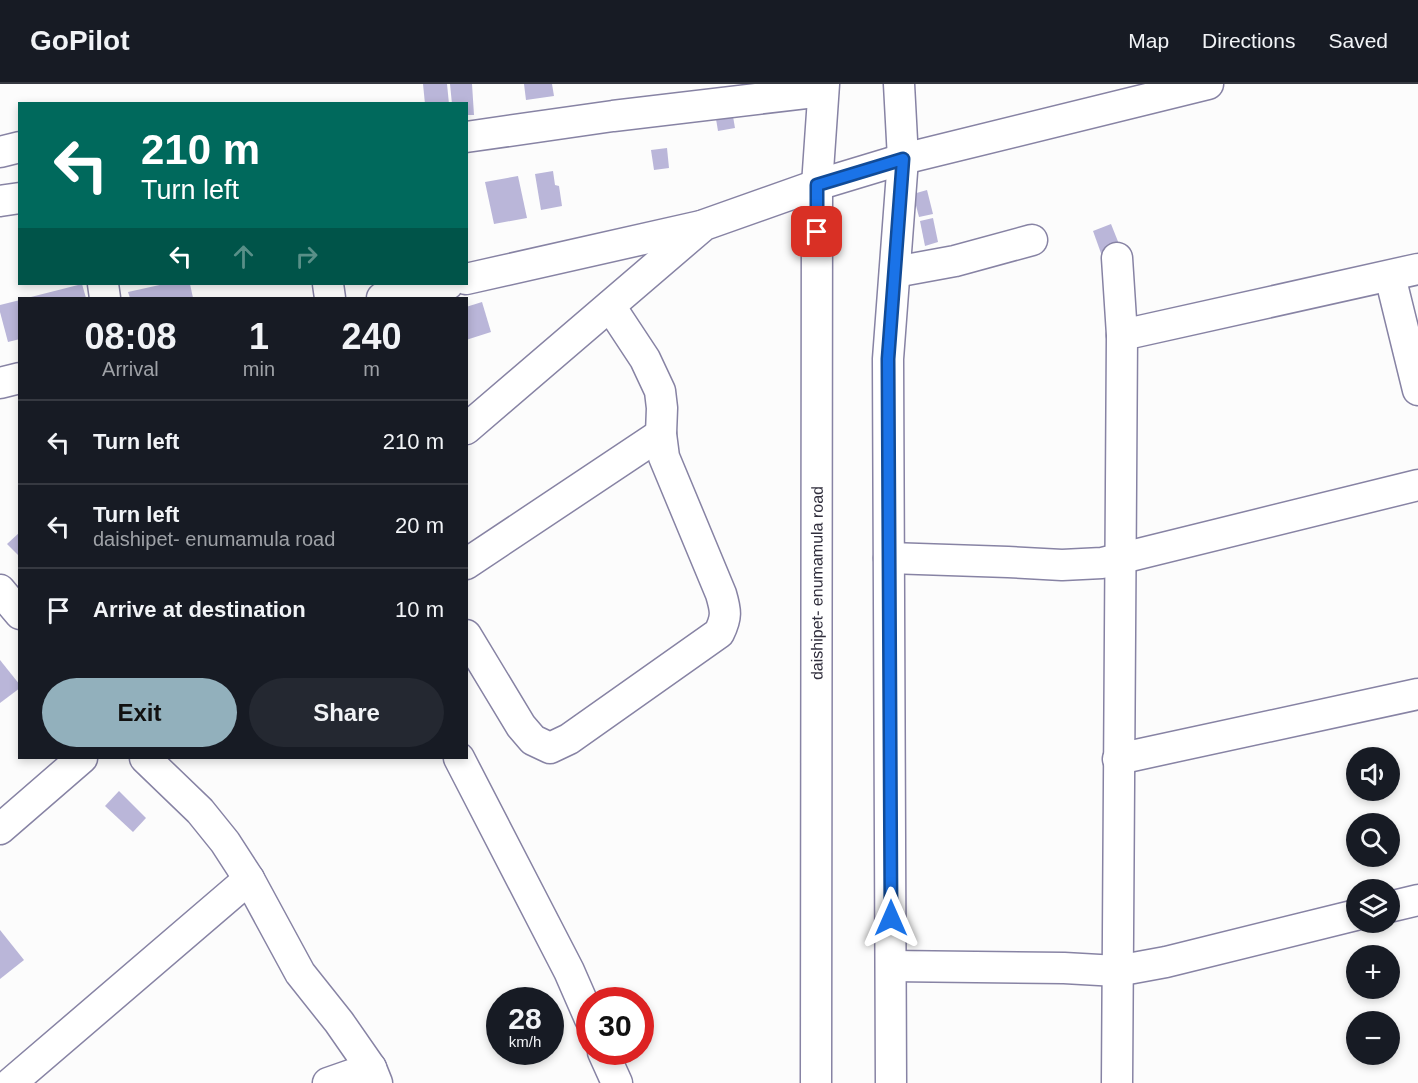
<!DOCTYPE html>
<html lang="en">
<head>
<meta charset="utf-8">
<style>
  :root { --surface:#171b24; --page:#242831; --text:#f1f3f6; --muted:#9ea1a6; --line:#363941; --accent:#92b0bc }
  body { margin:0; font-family:Arial,sans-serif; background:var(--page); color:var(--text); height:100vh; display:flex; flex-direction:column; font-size:22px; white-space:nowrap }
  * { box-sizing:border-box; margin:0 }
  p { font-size:20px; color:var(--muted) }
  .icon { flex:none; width:33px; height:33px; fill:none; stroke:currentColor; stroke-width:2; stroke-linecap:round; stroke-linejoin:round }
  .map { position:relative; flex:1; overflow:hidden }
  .side { position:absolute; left:18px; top:213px; width:450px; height:462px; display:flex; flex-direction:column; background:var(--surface); border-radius:0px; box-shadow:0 3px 9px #0003 }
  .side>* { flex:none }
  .banner { position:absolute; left:18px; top:18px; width:450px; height:183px; border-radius:0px; box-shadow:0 3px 9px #0003; background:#00695c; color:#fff; overflow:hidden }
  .controls { position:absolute; left:1346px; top:663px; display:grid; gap:12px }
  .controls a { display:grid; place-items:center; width:54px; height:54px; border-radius:50%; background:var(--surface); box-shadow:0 3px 9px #0003; font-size:30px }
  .speed { position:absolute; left:486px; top:903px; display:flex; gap:12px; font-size:30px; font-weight:700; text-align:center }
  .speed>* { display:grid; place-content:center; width:78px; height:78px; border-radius:50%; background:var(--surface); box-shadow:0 3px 9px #0003; line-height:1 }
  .speed small { font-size:15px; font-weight:400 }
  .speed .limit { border:9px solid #d22; background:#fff; color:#111 }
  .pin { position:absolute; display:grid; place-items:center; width:51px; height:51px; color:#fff; margin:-26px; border-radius:12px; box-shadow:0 3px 9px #0006 }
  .me { position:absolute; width:66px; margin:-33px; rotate:0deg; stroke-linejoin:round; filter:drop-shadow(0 0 4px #0008) }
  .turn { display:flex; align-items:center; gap:21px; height:126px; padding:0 24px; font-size:27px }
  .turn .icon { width:78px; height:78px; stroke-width:2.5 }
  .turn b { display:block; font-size:42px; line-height:51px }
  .lanes { display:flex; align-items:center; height:57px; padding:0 24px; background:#0003; justify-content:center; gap:30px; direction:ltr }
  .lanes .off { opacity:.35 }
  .eta { display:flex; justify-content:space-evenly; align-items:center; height:102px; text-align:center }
  .eta b { font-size:36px; font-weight:700; line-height:42px }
  .cta { display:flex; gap:12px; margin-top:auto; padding:12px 24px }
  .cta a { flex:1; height:69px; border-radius:36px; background:var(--accent); color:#111; font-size:24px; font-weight:700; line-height:69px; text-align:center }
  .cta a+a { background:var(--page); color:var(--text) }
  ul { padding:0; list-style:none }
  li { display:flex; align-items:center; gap:18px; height:84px; padding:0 24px; border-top:2px solid var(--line) }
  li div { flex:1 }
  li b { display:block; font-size:22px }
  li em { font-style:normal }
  header { display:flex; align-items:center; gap:36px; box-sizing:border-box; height:84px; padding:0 30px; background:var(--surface); border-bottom:2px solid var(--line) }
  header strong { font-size:28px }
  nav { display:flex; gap:33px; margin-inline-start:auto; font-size:21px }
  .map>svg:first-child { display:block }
  .building { fill:#bab6d9 }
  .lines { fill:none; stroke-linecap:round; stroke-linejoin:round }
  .minor-casing { stroke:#8783a4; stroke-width:33 }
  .minor { stroke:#fff; stroke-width:30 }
  .route-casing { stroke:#114b97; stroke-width:15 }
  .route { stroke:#1a73e8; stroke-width:10 }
  .labels { text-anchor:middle; stroke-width:6; stroke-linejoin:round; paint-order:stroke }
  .street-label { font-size:16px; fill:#302e3c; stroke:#fff }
</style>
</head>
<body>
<header>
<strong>GoPilot</strong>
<nav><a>Map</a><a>Directions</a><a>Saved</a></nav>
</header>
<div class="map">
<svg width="1418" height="999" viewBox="0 0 1418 999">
  <rect width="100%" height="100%" fill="#fcfcfc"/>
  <!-- building -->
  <g class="building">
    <path d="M 423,0 L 447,0 L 449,20 L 425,20 Z"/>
    <path d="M 450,0 L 472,0 L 474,31 L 466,31 L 466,20 L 452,20 Z"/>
    <path d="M 524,0 L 552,0 L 554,12 L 526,16 Z"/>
    <path d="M 731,21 L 735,44 L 718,47 L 714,23 Z"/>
    <path d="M 667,64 L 669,84 L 654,86 L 651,66 Z"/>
    <path d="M 553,87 L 555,101 L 559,102 L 562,122 L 541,126 L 535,90 Z"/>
    <path d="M 518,92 L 527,134 L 494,140 L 485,98 Z"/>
    <path d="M 927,106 L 933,130 L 919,133 L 913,110 Z"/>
    <path d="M 933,134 L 938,158 L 925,162 L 920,137 Z"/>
    <path d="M 1111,140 L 1121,165 L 1102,172 L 1093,147 Z"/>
    <path d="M 82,200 L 86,214 L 27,214 Z"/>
    <path d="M 164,200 L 190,200 L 193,214 L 130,214 L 128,208 Z"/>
    <path d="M 20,216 L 20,255 L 8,258 L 0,228 L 0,221 Z"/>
    <path d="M 482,218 L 491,248 L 466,256 L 466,223 Z"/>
    <path d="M 20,448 L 20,473 L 7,460 Z"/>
    <path d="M 0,576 L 20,601 L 20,604 L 0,619 Z"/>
    <path d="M 119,707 L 146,734 L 133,748 L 105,722 Z"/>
    <path d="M 0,846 L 24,876 L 0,895 Z"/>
  </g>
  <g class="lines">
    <defs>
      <g id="minor">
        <path d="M 466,53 L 613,32 L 823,7"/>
        <path d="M 0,68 L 20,63"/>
        <path d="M 0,117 L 20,114"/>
        <path d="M 895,188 L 955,177 L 1032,156"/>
        <path d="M 1390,192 L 1418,306"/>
        <path d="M 466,195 L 701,142"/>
        <path d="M 103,200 L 105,214"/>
        <path d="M 328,200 L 330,214"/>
        <path d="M 382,214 L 448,200"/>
        <path d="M 1122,251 L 1418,185"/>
        <path d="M 0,299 L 20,294"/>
        <path d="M 466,345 L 704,141 L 817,101 L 903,75 L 1208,0"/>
        <path d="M 889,474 L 1008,478 L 1062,481 L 1102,479 L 1418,401"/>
        <path d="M 466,480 L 661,350"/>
        <path d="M 0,506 L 20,530"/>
        <path d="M 466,551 L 521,642 L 533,656 L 550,664 L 569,655 L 719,549 C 727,533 726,527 721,510 L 664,373 L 661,350 L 662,324 L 660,307 L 645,275 L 610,222"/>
        <path d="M 145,674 L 200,727 L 225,758 L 249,795 L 300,889 L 339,938 L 371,984"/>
        <path d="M 459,674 L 569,887 L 590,935"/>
        <path d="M 1118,675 L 1418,610"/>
        <path d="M 0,745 L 82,674"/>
        <path d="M 1389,823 L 1418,816"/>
        <path d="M 891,882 L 1064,884 L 1117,887 L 1166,878 L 1356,831"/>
        <path d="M 603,968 L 617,999"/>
        <path d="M 11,999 L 249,795"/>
        <path d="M 328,999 L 371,984 L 377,999"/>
        <path id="s1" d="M 816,999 L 817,101 L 824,0"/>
        <path d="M 891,999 L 888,275 L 903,75 L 899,0"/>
        <path d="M 1117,999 L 1122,251 L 1117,174"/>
      </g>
    </defs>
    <!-- minor casing -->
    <use href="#minor" class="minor-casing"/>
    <!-- minor -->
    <use href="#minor" class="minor"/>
  </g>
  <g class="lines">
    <defs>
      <path id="route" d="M 817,148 L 817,101 L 903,75 L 888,275 L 891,834"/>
    </defs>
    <!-- route casing -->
    <use href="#route" class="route-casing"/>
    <!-- route -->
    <use href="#route" class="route"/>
  </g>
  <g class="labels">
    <!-- street labels -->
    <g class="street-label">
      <text dy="6" stroke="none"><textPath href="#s1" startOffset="500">daishipet- enumamula road</textPath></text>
    </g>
  </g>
</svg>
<div class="controls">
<a><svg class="icon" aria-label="sound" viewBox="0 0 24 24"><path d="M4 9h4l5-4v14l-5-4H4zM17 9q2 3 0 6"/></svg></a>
<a><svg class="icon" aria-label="search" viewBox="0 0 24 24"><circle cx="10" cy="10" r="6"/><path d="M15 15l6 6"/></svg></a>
<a><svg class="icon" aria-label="layers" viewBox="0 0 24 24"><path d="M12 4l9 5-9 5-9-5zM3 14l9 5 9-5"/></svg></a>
<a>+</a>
<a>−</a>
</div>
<div class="speed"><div>28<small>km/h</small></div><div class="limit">30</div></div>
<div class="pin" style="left:817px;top:148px;background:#d93025"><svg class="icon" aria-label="arrive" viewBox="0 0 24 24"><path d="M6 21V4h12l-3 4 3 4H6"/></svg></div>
<svg class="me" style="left:891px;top:834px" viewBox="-20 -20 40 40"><path d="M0-17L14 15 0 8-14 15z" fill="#1a73e8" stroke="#fff" stroke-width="4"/></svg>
<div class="banner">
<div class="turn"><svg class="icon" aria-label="left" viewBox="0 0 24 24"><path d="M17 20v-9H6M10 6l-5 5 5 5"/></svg><div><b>210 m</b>Turn left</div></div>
<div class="lanes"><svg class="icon" aria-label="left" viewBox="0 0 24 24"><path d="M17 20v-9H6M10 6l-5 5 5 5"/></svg><svg class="icon off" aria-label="ahead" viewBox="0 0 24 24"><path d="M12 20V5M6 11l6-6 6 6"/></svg><svg class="icon off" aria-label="right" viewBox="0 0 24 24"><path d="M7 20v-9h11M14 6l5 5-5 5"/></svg></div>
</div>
<section class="side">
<div class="eta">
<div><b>08:08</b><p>Arrival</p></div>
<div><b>1</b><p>min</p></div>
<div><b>240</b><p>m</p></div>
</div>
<ul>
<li><svg class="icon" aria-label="left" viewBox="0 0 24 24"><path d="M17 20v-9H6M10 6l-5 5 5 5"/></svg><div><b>Turn left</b></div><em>210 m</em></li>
<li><svg class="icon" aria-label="left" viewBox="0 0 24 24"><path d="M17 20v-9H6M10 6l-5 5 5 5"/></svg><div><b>Turn left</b><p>daishipet- enumamula road</p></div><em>20 m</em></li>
<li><svg class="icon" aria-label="arrive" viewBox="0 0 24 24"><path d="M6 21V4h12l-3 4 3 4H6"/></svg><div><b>Arrive at destination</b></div><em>10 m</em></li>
</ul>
<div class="cta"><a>Exit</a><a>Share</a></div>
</section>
</div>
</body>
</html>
